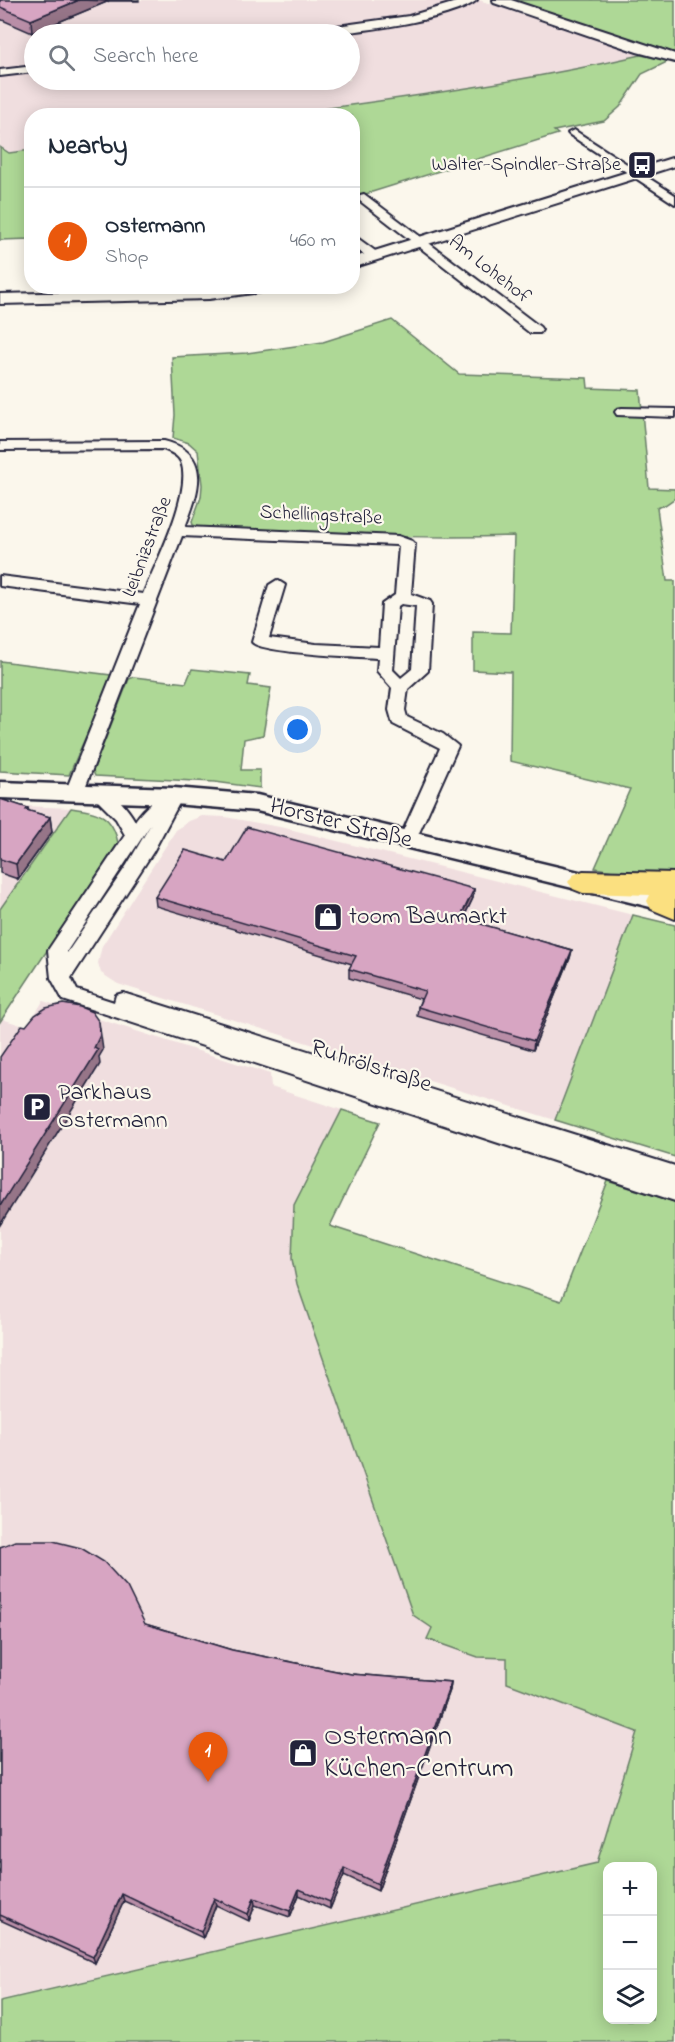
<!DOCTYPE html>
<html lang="en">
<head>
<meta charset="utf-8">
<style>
	body { margin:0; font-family:"Indie Flower",sans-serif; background:#f6f6f7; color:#1f2937 }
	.controls { position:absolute; right:18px; bottom:18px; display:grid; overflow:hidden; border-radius:12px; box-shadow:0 3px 15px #0003 }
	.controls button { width:54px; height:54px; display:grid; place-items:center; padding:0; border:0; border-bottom:2px solid #e0e1e3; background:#fff; color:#1f2937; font:30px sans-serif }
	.you { position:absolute; left:298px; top:730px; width:21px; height:21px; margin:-15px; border:4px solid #fff; border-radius:50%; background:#1a73e8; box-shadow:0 0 0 9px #1a73e833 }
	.badge { display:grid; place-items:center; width:39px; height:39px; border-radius:50%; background:#ea580c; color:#fff; font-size:20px; font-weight:700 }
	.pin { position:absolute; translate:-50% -50px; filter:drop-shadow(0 2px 3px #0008) }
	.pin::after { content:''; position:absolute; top:32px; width:21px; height:18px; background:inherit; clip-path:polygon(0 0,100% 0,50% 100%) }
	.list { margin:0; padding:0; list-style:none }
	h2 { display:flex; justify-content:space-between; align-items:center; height:78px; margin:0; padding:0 24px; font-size:26px }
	h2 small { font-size:20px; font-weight:400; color:#747a83 }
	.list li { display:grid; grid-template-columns:39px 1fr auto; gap:18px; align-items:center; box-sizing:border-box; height:108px; padding:0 24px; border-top:2px solid #e0e1e3 }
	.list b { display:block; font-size:22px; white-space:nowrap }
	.list p { margin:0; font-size:20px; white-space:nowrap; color:#747a83 }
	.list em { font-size:20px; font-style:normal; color:#747a83 }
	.icon { flex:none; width:33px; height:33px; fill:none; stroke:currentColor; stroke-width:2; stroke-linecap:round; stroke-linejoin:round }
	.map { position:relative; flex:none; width:675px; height:2042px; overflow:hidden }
	.search { position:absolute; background:#fff; box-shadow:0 3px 15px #0003; left:24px; top:24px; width:336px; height:66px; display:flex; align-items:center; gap:15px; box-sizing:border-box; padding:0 21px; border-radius:33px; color:#747a83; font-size:22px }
	.panel { position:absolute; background:#fff; box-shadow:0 3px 15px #0003; left:24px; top:108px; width:336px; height:186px; border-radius:24px }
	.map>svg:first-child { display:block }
	.built { fill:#f0dedf; fill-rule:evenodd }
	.green { fill:#aed896; stroke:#687d68; stroke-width:1.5; fill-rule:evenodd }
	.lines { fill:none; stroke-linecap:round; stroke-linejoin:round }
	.minor-casing { stroke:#22223b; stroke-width:4 }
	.tertiary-casing { stroke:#22223b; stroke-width:4 }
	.secondary-casing { stroke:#22223b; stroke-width:5 }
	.primary-casing { stroke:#22223b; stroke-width:4 }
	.minor { fill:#fbf7ec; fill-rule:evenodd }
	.tertiary { fill:#fbf7ec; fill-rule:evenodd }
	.secondary { fill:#fbf7ec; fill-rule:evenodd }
	.primary { fill:#fbe080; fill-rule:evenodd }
	.wall { fill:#b98ea7; stroke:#22223b; stroke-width:1.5 }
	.shaded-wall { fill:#967488; stroke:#22223b; stroke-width:1.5 }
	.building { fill:#d7a5c2; stroke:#22223b; stroke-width:1.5 }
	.labels { text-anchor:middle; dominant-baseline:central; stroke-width:4.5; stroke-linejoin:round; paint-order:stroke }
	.far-poi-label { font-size:20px; fill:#22223b; stroke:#fbf7ec; text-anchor:end }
	.far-street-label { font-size:20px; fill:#22223b; stroke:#fbf7ec }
	.street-label { font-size:24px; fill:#22223b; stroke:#fbf7ec }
	.poi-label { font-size:24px; fill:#22223b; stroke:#fbf7ec; text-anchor:start }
	.near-poi-label { font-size:28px; fill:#22223b; stroke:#fbf7ec; text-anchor:start }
</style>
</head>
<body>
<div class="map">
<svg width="675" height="2042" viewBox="0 0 675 2042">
	<rect width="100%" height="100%" fill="#fbf7ec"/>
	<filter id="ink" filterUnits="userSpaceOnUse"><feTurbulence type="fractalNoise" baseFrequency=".0167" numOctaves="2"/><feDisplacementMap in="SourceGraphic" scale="12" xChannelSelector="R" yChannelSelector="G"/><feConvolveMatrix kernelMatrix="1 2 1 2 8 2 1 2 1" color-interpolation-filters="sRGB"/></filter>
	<g filter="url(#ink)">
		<g class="built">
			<path d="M0,0H479L641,55L579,69L457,90L270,115L32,116L31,150L9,153L0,147ZM34,34H350V80H34Z"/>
			<polygon points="0,805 71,808 0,909"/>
			<polygon points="202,816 225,817 285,828 633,915 555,1120 118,984 101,973 98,963 102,946 176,830 189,821"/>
			<polygon points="43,1001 270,1074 271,1087 342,1110 299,1193 292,1260 297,1284 432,1628 427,1639 478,1657 508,1658 507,1683 637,1732 597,1864 0,2000 0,1022 2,1019 27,1027"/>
		</g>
		<g class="green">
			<polygon points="510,0 675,0 675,53 640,45"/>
			<path d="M641,55L669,61L642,74L620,107L604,121L554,131L558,134L353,198L352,116H270C394,99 519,83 641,55Z"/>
			<polygon points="0,147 9,153 31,150 31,239 0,240"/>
			<path d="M392,320L459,374L587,378L588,388L640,390L649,488L675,489V498L665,505L657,508L667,581H675V873L619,872L595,868L630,789L510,761L511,672L473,670V632L511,633L514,536C409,539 306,534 201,528L193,525L192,522L201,497L202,485L198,451L189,443L173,438L175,415L172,357L247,353L323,342Z"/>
			<polygon points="0,661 111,675 112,677 69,775 0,771"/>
			<polygon points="192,669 250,675 248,685 271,688 263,735 244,739 241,770 260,770 260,788 215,782 95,776 93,771 129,679 134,677 186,683"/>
			<path d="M71,808C98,812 112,814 118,843L0,1022V909Z"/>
			<polygon points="633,915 675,925 675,1157 555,1120"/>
			<path d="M342,1110L380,1122L330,1226L561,1301L608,1181L675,1202V2042H0V2001L597,1863L637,1732L507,1683V1658L478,1657L427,1639L432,1628L413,1615L297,1284L292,1259L294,1205ZM608,1866H652V2020H608Z"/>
		</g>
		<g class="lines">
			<g class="minor-casing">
				<g id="minor">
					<path d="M463,0H477C453,21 328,38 296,34L301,31L409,16Z"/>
					<polygon points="34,66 34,72 0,76 0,70"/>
					<polygon points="574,130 675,195 675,204 570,135 568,133"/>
					<polygon points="364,194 540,327 542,330 540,333 530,333 360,201 360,195"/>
					<polygon points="352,234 378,253 380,256 378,259 370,259 352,245"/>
					<polygon points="622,408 675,409 675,417 617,415 615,412 617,409"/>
					<path d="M164,441C213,453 199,492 185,527L398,536L412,541L415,544L411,594L430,601L432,604L428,671L408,689L405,710L407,717L443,734L458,746L414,844L408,846L402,844L399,840L440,748L393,724L389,710L392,688L377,671L378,658C359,657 260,653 252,642L269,585L277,580L285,585L269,638L316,644L379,647L382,604L395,595L399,546L396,545L182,536L83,793L80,797H68L65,793L140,604L0,586V576L143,594C155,565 193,491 181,462C178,455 170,452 163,449L0,450V442ZM401,604L416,606L412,669L401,678L393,670L398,606Z"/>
					<path d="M100,788C114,792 128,808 135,821C143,809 165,787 180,792L183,796L153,852L71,978L77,990L114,1002L116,995L123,993L675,1166V1201L63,1000L51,978L48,950L125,835L116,819L91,794L94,790ZM151,824L127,865L67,953V951Z"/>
				</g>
			</g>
			<g class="tertiary-casing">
				<g id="tertiary">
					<polygon points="493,0 511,0 675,54 675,62 637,52 494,3"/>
					<polygon points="675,157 675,166 352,268 352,258"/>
					<polygon points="229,286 277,286 269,291 209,299 0,304 0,294 209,289"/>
				</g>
			</g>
			<g class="secondary-casing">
				<polygon id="secondary" points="0,782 174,788 257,795 675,895 675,913 257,811 174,804 0,798"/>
			</g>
			<g class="primary-casing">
				<polygon id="primary" points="583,871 675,873 675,919 651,909 647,901 650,895 583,893 573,889 568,882 573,875"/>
			</g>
			<use href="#minor" class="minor"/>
			<use href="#tertiary" class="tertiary"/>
			<use href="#secondary" class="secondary"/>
			<use href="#primary" class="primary"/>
		</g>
		<g class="wall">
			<polygon points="0,0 139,0 139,1 109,1 32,33 0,19"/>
			<polygon points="0,799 28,808 29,811 50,817 52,832 18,879 0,873"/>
			<polygon points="226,862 474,889 473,898 463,919 572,950 570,958 533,1050 417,1016 418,1007 421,999 349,978 349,969 352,964 156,906 155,897"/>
			<polygon points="0,1547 145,1624 232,1650 351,1674 451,1682 450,1690 378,1891 344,1875 330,1909 299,1895 290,1917 255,1905 249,1921 216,1905 203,1938 124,1901 95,1963 0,1920"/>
		</g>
		<g class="shaded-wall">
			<polygon points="79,0 109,1 32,33 31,20"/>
			<polygon points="50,817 52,832 18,879 16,864"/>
			<polygon points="474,889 473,898 459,927 460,918"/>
			<polygon points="572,950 570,958 533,1050 534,1041"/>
			<polygon points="99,1022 103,1050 99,1057 100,1064 0,1225 0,1206 94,1048"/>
			<polygon points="451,1682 450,1690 378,1891 378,1884"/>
			<polygon points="344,1868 344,1875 330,1909 330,1902"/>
			<polygon points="299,1889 299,1895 290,1917 290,1911"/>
			<polygon points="122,1894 124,1901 95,1963 93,1957"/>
			<polygon points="214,1898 216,1905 203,1938 201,1932"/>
			<polygon points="254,1898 255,1905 249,1921 248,1914"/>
		</g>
		<g class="building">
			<polygon points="0,0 79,0 31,20 0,7"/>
			<polygon points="0,799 28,808 26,810 50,817 16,864 0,859"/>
			<polygon points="247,827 474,889 460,918 572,950 534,1041 418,1007 425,991 349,969 356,956 155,897 185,850 226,862"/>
			<polygon points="63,1004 80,1007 92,1012 99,1022 100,1035 94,1048 98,1050 0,1206 0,1057 22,1025 26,1026 35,1015 46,1008"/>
			<polygon points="15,1541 53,1541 81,1548 104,1562 127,1587 145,1624 232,1650 351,1674 451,1682 378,1884 344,1868 330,1902 299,1889 290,1911 254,1898 248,1914 214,1898 201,1932 122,1894 93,1957 0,1915 0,1547"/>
		</g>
	</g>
	<defs>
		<g id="bus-square" transform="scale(1.5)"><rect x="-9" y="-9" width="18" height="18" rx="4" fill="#22223b" stroke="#fbf7ec"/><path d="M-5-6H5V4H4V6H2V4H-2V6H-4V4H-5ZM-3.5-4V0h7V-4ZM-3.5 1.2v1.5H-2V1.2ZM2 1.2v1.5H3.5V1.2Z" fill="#fff"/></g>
		<g id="shop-square" transform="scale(1.5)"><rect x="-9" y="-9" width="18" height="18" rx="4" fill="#22223b" stroke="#fbf7ec"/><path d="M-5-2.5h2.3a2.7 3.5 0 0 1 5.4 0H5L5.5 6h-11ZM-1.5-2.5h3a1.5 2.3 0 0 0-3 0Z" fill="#fff"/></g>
		<g id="parking-square" transform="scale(1.5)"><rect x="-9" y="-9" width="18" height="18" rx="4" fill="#22223b" stroke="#fbf7ec"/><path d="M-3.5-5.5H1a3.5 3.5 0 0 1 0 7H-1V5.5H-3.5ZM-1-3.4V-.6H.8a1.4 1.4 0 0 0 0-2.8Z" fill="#fff"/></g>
	</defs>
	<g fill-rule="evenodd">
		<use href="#bus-square" x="642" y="165"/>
		<use href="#shop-square" x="328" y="917"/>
		<use href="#parking-square" x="37" y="1107"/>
		<use href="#shop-square" x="303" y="1753"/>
	</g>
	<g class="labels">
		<g class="far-poi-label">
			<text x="621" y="165">Walter-Spindler-Straße</text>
		</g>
		<g class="far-street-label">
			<text transform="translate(489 270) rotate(38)">Am Lohehof</text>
			<text transform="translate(321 516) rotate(3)">Schellingstraße</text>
			<text transform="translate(148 547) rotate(-69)">Leibnizstraße</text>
		</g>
		<g class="street-label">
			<text transform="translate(341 824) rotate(14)">Horster Straße</text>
			<text transform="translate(371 1067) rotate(18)">Ruhrölstraße</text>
		</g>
		<g class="poi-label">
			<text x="349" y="917">toom Baumarkt</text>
			<text x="58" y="1093">Parkhaus<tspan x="58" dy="28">Ostermann</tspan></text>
		</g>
		<g class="near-poi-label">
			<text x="324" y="1737">Ostermann<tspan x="324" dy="32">Küchen-Centrum</tspan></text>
		</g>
	</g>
</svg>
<div class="controls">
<button>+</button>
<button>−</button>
<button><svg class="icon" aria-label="layers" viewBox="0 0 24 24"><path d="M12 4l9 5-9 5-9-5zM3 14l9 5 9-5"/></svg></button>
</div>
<div class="you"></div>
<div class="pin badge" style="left:208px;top:1782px">1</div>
<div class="search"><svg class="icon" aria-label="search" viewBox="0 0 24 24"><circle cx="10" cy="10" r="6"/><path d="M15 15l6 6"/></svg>Search here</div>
<section class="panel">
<h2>Nearby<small></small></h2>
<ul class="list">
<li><span class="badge">1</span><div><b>Ostermann</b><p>Shop</p></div><em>460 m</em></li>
</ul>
</section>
</div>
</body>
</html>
